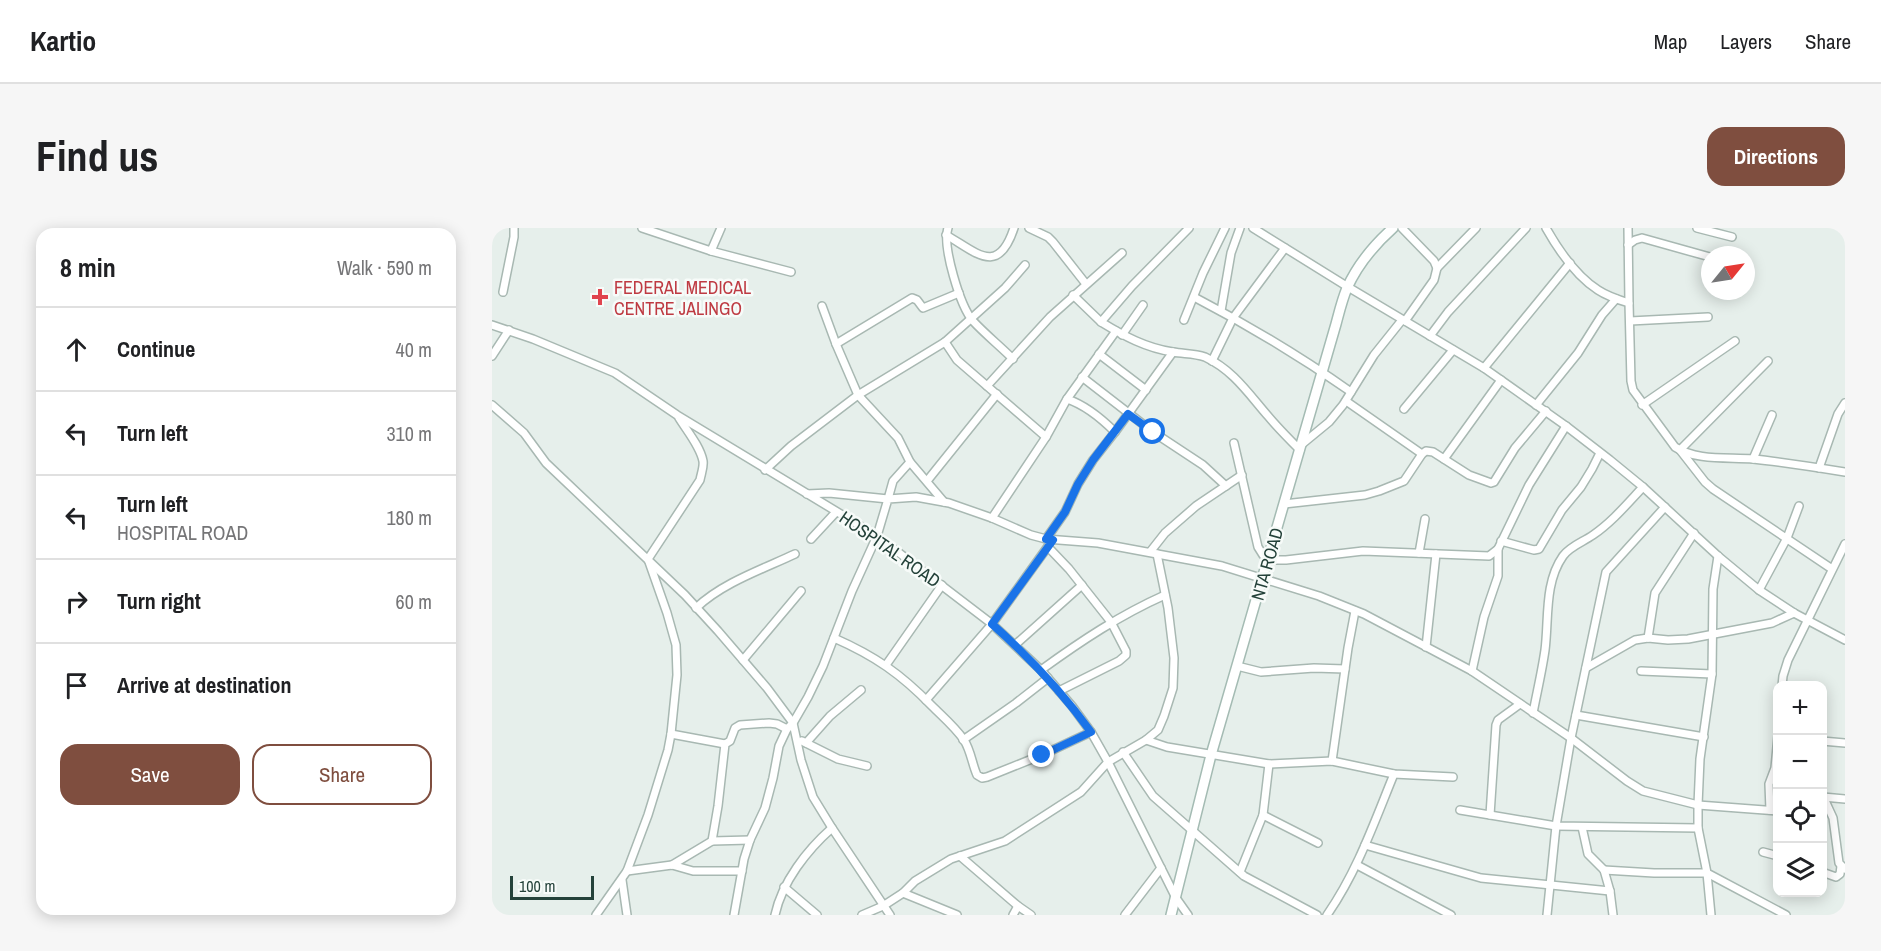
<!DOCTYPE html>
<html lang="en">
<head>
<meta charset="utf-8">
<style>
	body { margin:0; font-family:"Archivo Narrow",sans-serif; background:#f6f6f6; color:#202124 }
	.controls { position:absolute; right:18px; bottom:18px; display:grid; overflow:hidden; border-radius:12px; box-shadow:0 3px 15px #0003 }
	.controls button { width:54px; height:54px; display:grid; place-items:center; padding:0; border:0; border-bottom:2px solid #e0e0e0; background:#fff; color:#202124; font:30px sans-serif }
	.compass { position:absolute; left:1209px; top:18px; width:54px; height:54px; border-radius:50%; background:#fff; box-shadow:0 3px 15px #0003; rotate:60deg }
	.scale { position:absolute; left:18px; bottom:15px; width:84px; box-sizing:border-box; padding-left:6px; border:3px solid #24423a; border-top:0; font-size:16px; line-height:21px; white-space:nowrap; color:#24423a; -webkit-text-stroke:4px #f7fbf9; paint-order:stroke }
	.stop { position:absolute; width:18px; height:18px; margin:-14px; border:4px solid #1a73e8; border-radius:50%; background:#fff }
	.stop.end { background:#1a73e8; border-color:#fff; box-shadow:0 2px 6px #0008 }
	.list { margin:0; padding:0; list-style:none }
	h2 { display:flex; justify-content:space-between; align-items:center; height:78px; margin:0; padding:0 24px; font-size:26px }
	h2 small { font-size:20px; font-weight:400; color:#757577 }
	.list li { display:grid; grid-template-columns:39px 1fr auto; gap:18px; align-items:center; box-sizing:border-box; height:84px; padding:0 24px; border-top:2px solid #e0e0e0 }
	.list b { display:block; font-size:22px; white-space:nowrap }
	.list p { margin:0; font-size:20px; white-space:nowrap; color:#757577 }
	.list em { font-size:20px; font-style:normal; color:#757577 }
	.actions { display:flex; gap:12px; padding:18px 24px }
	.actions a { flex:1; padding:14px 0; border:2px solid #7f4e3f; border-radius:18px; text-align:center; font-size:21px; color:#7f4e3f }
	.actions .main { background:#7f4e3f; color:#fff }
	.icon { flex:none; width:33px; height:33px; fill:none; stroke:currentColor; stroke-width:2; stroke-linecap:round; stroke-linejoin:round }
	.map { position:relative; flex:none; width:1353px; height:687px; overflow:hidden; border-radius:18px }
	header { display:flex; align-items:center; gap:36px; box-sizing:border-box; height:84px; padding:0 30px; background:#fff; border-bottom:2px solid #e0e0e0 }
	header strong { font-size:28px }
	nav { display:flex; gap:33px; margin-inline-start:auto; font-size:21px }
	.intro { display:flex; align-items:center; justify-content:space-between; box-sizing:border-box; height:144px; padding:0 36px }
	h1 { margin:0; font-size:42px }
	.button { padding:15px 27px; border-radius:18px; background:#7f4e3f; color:#fff; font-size:21px; font-weight:700 }
	main { display:flex; gap:36px; padding:0 36px }
	aside { flex:1; background:#fff; border-radius:18px; box-shadow:0 3px 15px #0003 }
	.map>svg:first-child { display:block }
	.lines { fill:none; stroke-linecap:round; stroke-linejoin:round }
	.street-casing { stroke:#a8b8b2; stroke-width:10 }
	.secondary-casing { stroke:#a4bbb3; stroke-width:12 }
	.street { stroke:#fff; stroke-width:7 }
	.secondary { stroke:#fff; stroke-width:9 }
	.route { stroke:#1a73e8; stroke-width:8 }
	.health-dot { fill:#e0444e; stroke:#f7fbf9; stroke-width:2 }
	.labels { text-anchor:middle; dominant-baseline:central; stroke-width:5; stroke-linejoin:round; paint-order:stroke }
	.health-label { font-size:18px; fill:#be3a42; stroke:#f7fbf9; text-anchor:start }
	.street-label { font-size:18px; fill:#24423a; stroke:#f7fbf9 }
</style>
</head>
<body>
<header>
<strong>Kartio</strong>
<nav><a>Map</a><a>Layers</a><a>Share</a></nav>
</header>
<div class="intro"><h1>Find us</h1><a class="button">Directions</a></div>
<main>
<aside>
<h2>8 min<small>Walk · 590 m</small></h2>
<ul class="list">
<li><svg class="icon" aria-label="ahead" viewBox="0 0 24 24"><path d="M12 20V5M6 11l6-6 6 6"/></svg><div><b>Continue</b></div><em>40 m</em></li>
<li><svg class="icon" aria-label="left" viewBox="0 0 24 24"><path d="M17 20v-9H6M10 6l-5 5 5 5"/></svg><div><b>Turn left</b></div><em>310 m</em></li>
<li><svg class="icon" aria-label="left" viewBox="0 0 24 24"><path d="M17 20v-9H6M10 6l-5 5 5 5"/></svg><div><b>Turn left</b><p>HOSPITAL ROAD</p></div><em>180 m</em></li>
<li><svg class="icon" aria-label="right" viewBox="0 0 24 24"><path d="M7 20v-9h11M14 6l5 5-5 5"/></svg><div><b>Turn right</b></div><em>60 m</em></li>
<li><svg class="icon" aria-label="arrive" viewBox="0 0 24 24"><path d="M6 21V4h12l-3 4 3 4H6"/></svg><div><b>Arrive at destination</b></div></li>
</ul>
<div class="actions"><a class="main">Save</a><a>Share</a></div>
</aside>
<div class="map">
<svg width="1353" height="687" viewBox="0 0 1353 687">
	<rect width="100%" height="100%" fill="#e6efeb"/>
	<g class="lines">
		<g class="street-casing">
			<g id="street">
				<polyline points="150,0 219,23 299,44"/>
				<path d="M456,0C450,18 468,78 481,93C493,106 508,118 521,131"/>
				<polyline points="537,0 556,9 561,14 594,56"/>
				<path d="M697,0L640,58L609,94C632,108 654,120 681,124C692,126 702,125 713,129C741,142 756,165 776,188C786,200 797,211 808,222"/>
				<polyline points="761,0 856,59 992,140 1074,198 1118,232 1151,259 1226,328 1267,362 1302,385 1353,412"/>
				<polyline points="910,0 942,33 945,40"/>
				<path d="M1054,0C1067,23 1084,48 1106,62C1115,68 1127,72 1137,75L1139,153L1141,162L1183,219C1204,233 1236,229 1261,231C1291,234 1322,239 1353,244"/>
				<polyline points="1136,0 1137,75"/>
				<polyline points="1205,0 1240,9"/>
				<path d="M454,7C484,24 506,49 522,0"/>
				<polyline points="1136,17 1143,12 1150,10 1218,29"/>
				<polyline points="219,23 229,0"/>
				<polyline points="11,64 22,9 22,0"/>
				<polyline points="581,67 609,94"/>
				<path d="M702,69C756,97 809,129 859,164"/>
				<polyline points="330,78 344,116 366,167 406,210 418,234 452,274"/>
				<polyline points="729,83 739,25 748,0"/>
				<polyline points="692,92 711,45 733,0"/>
				<polyline points="913,93 942,52 945,40 984,0"/>
				<polyline points="1138,93 1216,89"/>
				<polyline points="0,97 41,111 123,145 185,187 385,308 500,396 549,442 580,478 599,504 616,534 684,670 696,687"/>
				<polyline points="630,107 651,77"/>
				<polyline points="938,108 956,84 1034,0"/>
				<polyline points="453,114 465,132 554,209"/>
				<polyline points="344,116 420,70 425,72 431,80 467,65"/>
				<polyline points="607,126 654,162"/>
				<polyline points="0,128 17,102"/>
				<polyline points="720,133 741,90 793,20"/>
				<polyline points="1276,133 1188,222 1213,254 1221,261 1340,341"/>
				<polyline points="992,140 1078,35"/>
				<polyline points="590,149 661,204 711,237 734,258"/>
				<polyline points="495,158 558,89 630,25"/>
				<path d="M575,171C593,177 610,191 623,204"/>
				<polyline points="854,173 930,226"/>
				<polyline points="0,177 32,205 54,235 193,367 226,403 275,460 301,495 309,532 321,569 340,600 398,687"/>
				<polyline points="1044,177 1086,125 1110,87 1124,71"/>
				<polyline points="1150,177 1243,113"/>
				<polyline points="912,181 961,122"/>
				<polyline points="742,215 766,319 771,327 776,332 794,332 871,323 997,328 1006,321 1037,257 1074,198"/>
				<polyline points="809,217 837,194 851,177 882,127 910,92"/>
				<polyline points="952,231 1009,152"/>
				<polyline points="1261,231 1280,187"/>
				<polyline points="1327,240 1346,186 1353,175"/>
				<polyline points="273,242 299,218 366,167 453,114 513,60 533,37"/>
				<polyline points="435,253 505,166"/>
				<polyline points="315,266 337,265 396,271 401,253 418,234"/>
				<polyline points="792,276 873,267 887,263 912,253 930,226 934,223 941,224 977,247 999,255 1002,254 1023,220 1054,183"/>
				<polyline points="500,290 554,209 575,171 624,103"/>
				<polyline points="319,311 344,284"/>
				<polyline points="554,311 573,284 586,256 601,232 623,204 681,124"/>
				<polyline points="1009,313 1042,322 1047,321 1070,282 1089,259 1100,241 1108,225"/>
				<polyline points="556,319 577,341 619,394 634,423 634,427 627,433 567,463"/>
				<polyline points="658,324 673,305 704,278 750,247"/>
				<polyline points="927,325 933,291"/>
				<polyline points="1226,328 1221,361 1220,446 1208,531 1206,577 1206,600 1215,645 1294,687"/>
				<polyline points="1267,362 1295,310 1307,278"/>
				<path d="M204,380C230,355 271,341 303,326"/>
				<path d="M342,410C383,428 409,446 440,478C451,489 463,499 472,512C479,523 480,536 485,547L490,550L495,549L550,527L599,504"/>
				<polyline points="1156,410 1163,365 1202,305"/>
				<polyline points="523,417 590,357"/>
				<polyline points="934,419 944,326"/>
				<polyline points="251,432 309,363"/>
				<polyline points="394,437 450,357"/>
				<polyline points="745,438 769,444 822,440 853,441"/>
				<polyline points="1094,440 1143,412 1156,410 1176,412 1196,411 1280,395 1302,385"/>
				<path d="M549,442C589,413 628,387 673,367"/>
				<polyline points="980,443 992,389 1006,348 1006,321"/>
				<polyline points="1149,443 1220,446"/>
				<polyline points="1290,458 1291,448 1296,432 1353,316"/>
				<polyline points="434,472 500,396 557,317"/>
				<path d="M1041,485C1045,464 1050,443 1053,422C1057,391 1052,355 1071,328C1078,318 1091,314 1101,307C1120,294 1135,276 1151,259"/>
				<polyline points="1084,487 1212,509"/>
				<polyline points="179,506 233,516"/>
				<polyline points="471,512 524,475 556,450"/>
				<polyline points="654,512 675,519 777,536 840,533 902,546 961,549"/>
				<polyline points="310,513 346,531 375,538"/>
				<polyline points="1330,513 1353,515"/>
				<polyline points="314,515 338,488 369,462"/>
				<polyline points="631,524 661,568 752,648 825,687"/>
				<polyline points="840,533 856,420 863,383"/>
				<polyline points="1330,566 1341,590 1347,635 1353,641"/>
				<polyline points="1331,569 1353,571"/>
				<polyline points="968,582 1064,598 1206,600"/>
				<polyline points="1278,582 1277,556 1283,540 1286,508"/>
				<polyline points="771,587 826,615"/>
				<polyline points="998,587 1004,497 1006,492 1028,476"/>
				<polyline points="1090,599 1096,626 1112,642 1118,663 1121,687"/>
				<polyline points="220,613 226,578 233,516 238,513 243,500 248,497 277,495 285,496 295,501"/>
				<polyline points="873,617 989,650 1118,663"/>
				<polyline points="1271,624 1286,628"/>
				<polyline points="468,628 526,678 539,687"/>
				<polyline points="180,637 220,613 258,612"/>
				<polyline points="865,637 959,687"/>
				<polyline points="1112,642 1162,645 1215,645 1219,687"/>
				<polyline points="135,643 180,637 201,643 250,643"/>
				<polyline points="748,644 771,587 777,536"/>
				<polyline points="1330,644 1344,649 1348,646 1349,638"/>
				<polyline points="130,652 135,687"/>
				<polyline points="292,659 325,687"/>
				<polyline points="411,665 465,687"/>
				<path d="M104,687L135,643L156,587L176,522L179,506L185,447L184,417L175,385L156,331L208,252C209,246 212,239 211,233C208,218 195,203 187,190"/>
				<polyline points="242,687 252,631 258,612 273,580 281,550 287,518 295,501 301,495 316,469 331,438 360,363 385,308 396,271 424,269 457,275 500,290 539,307 554,311 606,315 730,338 827,368 872,386 980,443 1079,510 1135,553 1151,563 1206,577 1286,583"/>
				<path d="M283,687C290,654 315,622 340,600"/>
				<polyline points="370,687 391,678 411,665 423,653 459,631 513,613 589,564 616,534 654,512 666,502 672,488 681,460 682,430 676,380 665,326"/>
				<polyline points="521,687 526,678"/>
				<polyline points="633,687 669,640"/>
				<path d="M835,687C865,644 882,595 902,546"/>
				<polyline points="1055,687 1064,598 1079,510 1114,344 1173,279"/>
			</g>
		</g>
		<g class="secondary-casing">
			<path id="secondary" d="M679,687L719,527L844,96C847,85 850,72 855,60C865,38 883,16 901,0"/>
		</g>
		<use href="#street" class="street"/>
		<use href="#secondary" class="secondary"/>
	</g>
	<g class="lines">
		<path class="route" d="M550,527L599,504C570,464 537,429 500,396L561,312L554,311L573,284L586,256L601,232L636,186L661,204"/>
	</g>
	<path class="health-dot" d="M105 60h6v6h6v6h-6v6h-6v-6h-6v-6h6z"/>
	<g class="labels">
		<g class="health-label">
			<text x="122" y="59">FEDERAL MEDICAL<tspan x="122" dy="21">CENTRE JALINGO</tspan></text>
		</g>
		<g class="street-label">
			<text transform="translate(398 321) rotate(35)">HOSPITAL ROAD</text>
			<text transform="translate(775 336) rotate(-74)">NTA ROAD</text>
		</g>
	</g>
</svg>
<div class="controls">
<button>+</button>
<button>−</button>
<button><svg class="icon" aria-label="locate" viewBox="0 0 24 24"><circle cx="12" cy="12" r="6"/><path d="M12 2v4M12 18v4M2 12h4M18 12h4"/></svg></button>
<button><svg class="icon" aria-label="layers" viewBox="0 0 24 24"><path d="M12 4l9 5-9 5-9-5zM3 14l9 5 9-5"/></svg></button>
</div>
<svg class="compass" viewBox="-18 -18 36 36"><path d="M0-13l5 13h-10z" fill="#e53935"/><path d="M0 13l5-13h-10z" fill="#757577"/></svg>
<div class="scale">100 m</div>
<div class="stop" style="left:661px;top:204px"></div>
<div class="stop end" style="left:550px;top:527px"></div>
</div>
</main>
</body>
</html>
